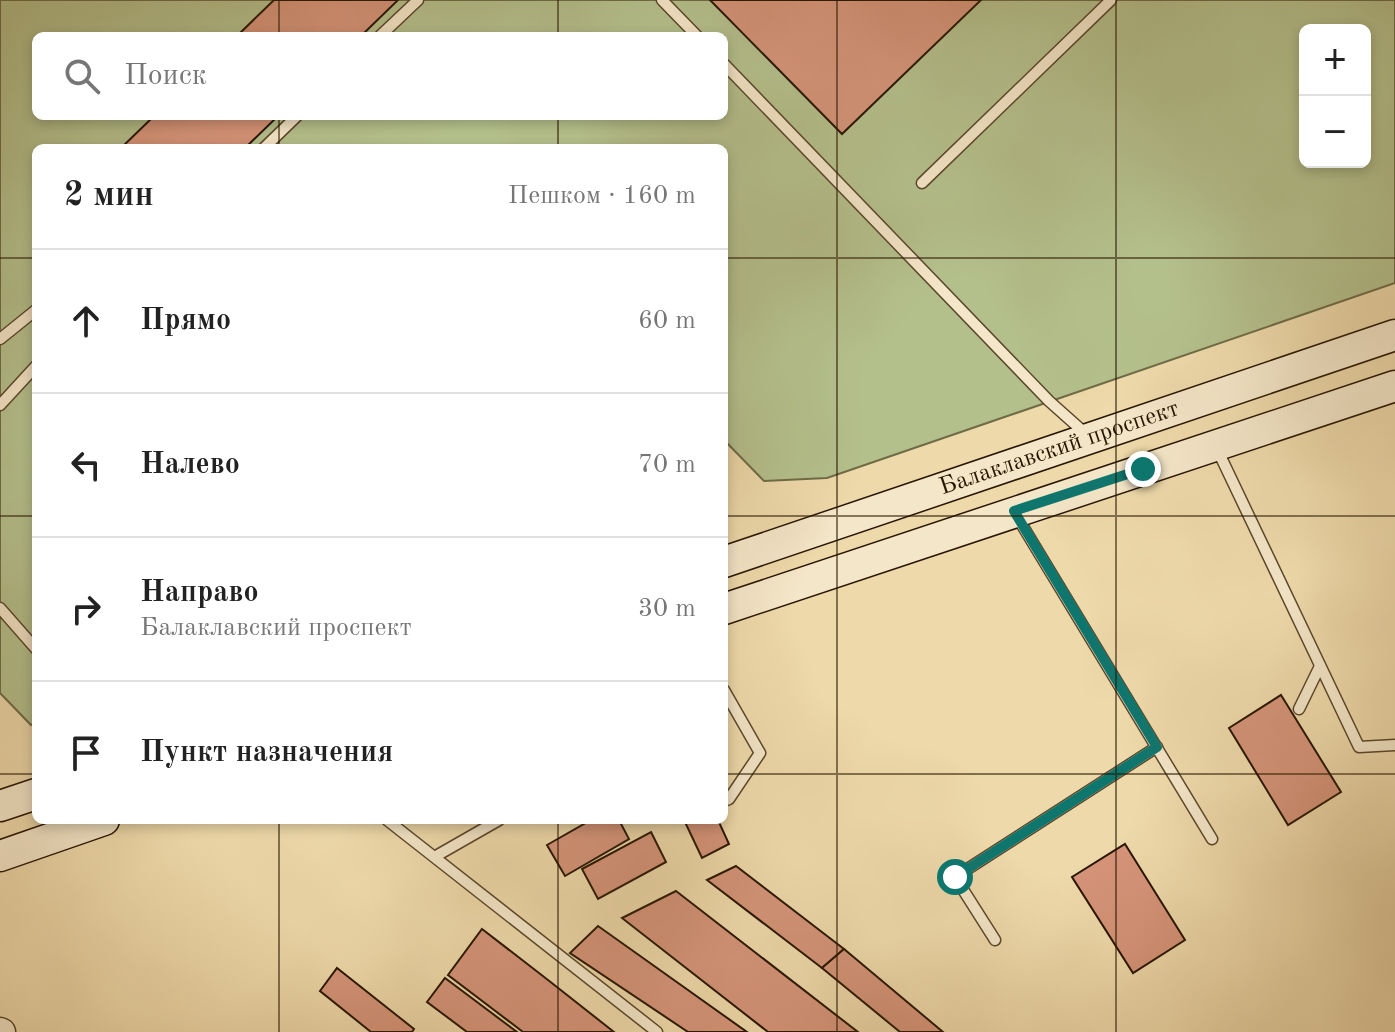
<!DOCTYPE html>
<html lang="ru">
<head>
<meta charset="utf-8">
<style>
	body { margin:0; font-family:"Old Standard TT",serif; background:#f6f6f6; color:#222 }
	.controls { position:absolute; right:24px; top:24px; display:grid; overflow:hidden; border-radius:12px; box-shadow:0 4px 12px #0003 }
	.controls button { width:72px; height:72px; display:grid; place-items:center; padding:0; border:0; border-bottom:2px solid #e0e0e0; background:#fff; color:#222; font:40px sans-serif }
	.stop { position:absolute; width:24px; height:24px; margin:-18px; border:6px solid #0f766e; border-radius:50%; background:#fff }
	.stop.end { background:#0f766e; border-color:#fff; box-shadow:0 2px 8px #0008 }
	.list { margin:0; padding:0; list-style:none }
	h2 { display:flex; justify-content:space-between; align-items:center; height:104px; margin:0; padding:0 32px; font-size:34px }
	h2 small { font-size:26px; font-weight:400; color:#767676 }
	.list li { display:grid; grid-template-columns:52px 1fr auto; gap:24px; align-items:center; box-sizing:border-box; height:144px; padding:0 32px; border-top:2px solid #e0e0e0 }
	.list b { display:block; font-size:30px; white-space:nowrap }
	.list p { margin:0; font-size:26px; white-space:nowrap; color:#767676 }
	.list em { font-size:26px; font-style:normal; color:#767676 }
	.icon { flex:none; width:44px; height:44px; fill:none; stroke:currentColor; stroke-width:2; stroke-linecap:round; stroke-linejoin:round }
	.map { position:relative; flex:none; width:1395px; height:1032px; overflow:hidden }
	.search { position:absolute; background:#fff; box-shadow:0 4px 12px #0003; left:32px; top:32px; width:696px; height:88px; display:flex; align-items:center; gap:20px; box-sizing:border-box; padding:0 28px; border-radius:12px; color:#767676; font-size:30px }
	.panel { position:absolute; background:#fff; box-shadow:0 4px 12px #0003; left:32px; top:144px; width:696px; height:680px; border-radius:12px }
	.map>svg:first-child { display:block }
	.green { fill:#b4c08c; stroke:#6e6b46; stroke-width:2; fill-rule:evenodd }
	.building { fill:#d59479; stroke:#281600; stroke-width:2 }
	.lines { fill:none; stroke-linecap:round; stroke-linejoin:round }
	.service-casing { stroke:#5a472a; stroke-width:13 }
	.tertiary-casing { stroke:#5a472a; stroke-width:29 }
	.secondary-casing { stroke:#281600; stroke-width:33 }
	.service { stroke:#f4e6c8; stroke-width:10 }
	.tertiary { stroke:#f4e6c8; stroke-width:26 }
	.secondary { stroke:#f4e6c8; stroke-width:30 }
	.route { stroke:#0f766e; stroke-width:10 }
	.grid { fill:none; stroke:#281600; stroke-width:2; stroke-opacity:0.55 }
	.labels { text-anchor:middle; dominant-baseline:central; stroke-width:7; stroke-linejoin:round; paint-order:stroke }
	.street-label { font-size:24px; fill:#281600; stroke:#f4e6c8 }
</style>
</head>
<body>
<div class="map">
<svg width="1395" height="1032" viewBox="0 0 1395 1032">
	<rect width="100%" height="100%" fill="#eed9aa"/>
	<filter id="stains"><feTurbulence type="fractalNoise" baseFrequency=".0025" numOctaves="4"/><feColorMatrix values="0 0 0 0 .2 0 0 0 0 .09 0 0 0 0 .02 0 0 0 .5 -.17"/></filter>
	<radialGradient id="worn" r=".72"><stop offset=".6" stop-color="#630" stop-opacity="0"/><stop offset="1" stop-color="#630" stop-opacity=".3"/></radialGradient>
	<path class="green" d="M0,0H1395V283L827,478L764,481L724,440V148H36V723L31,725L0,693ZM1305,30H1365V162H1305ZM36,36H724V116H36Z"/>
	<g class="building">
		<polygon points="274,0 398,0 361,36 237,36"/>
		<polygon points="710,0 981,0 842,134"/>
		<polygon points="154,116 278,116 245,148 121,148"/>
		<polygon points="1281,695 1341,792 1288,825 1229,728"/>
		<polygon points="591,820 619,820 629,839 565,876 547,845"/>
		<polygon points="684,820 718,820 729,844 702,858"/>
		<polygon points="651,832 666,862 598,899 582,869"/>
		<polygon points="1125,844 1185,940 1133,973 1072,877"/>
		<polygon points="736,866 844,949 822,968 707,880"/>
		<polygon points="676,891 858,1032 768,1032 622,918"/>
		<polygon points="598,926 747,1032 688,1032 570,953"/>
		<polygon points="482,929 548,980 614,1032 523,1032 448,975"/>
		<polygon points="844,949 943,1032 900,1032 822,968"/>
		<polygon points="337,968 414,1029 412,1032 371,1032 320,991"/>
		<polygon points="445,978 517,1032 467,1032 427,1002"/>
	</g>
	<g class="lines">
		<g class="service-casing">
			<g id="service">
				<polyline points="662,0 697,36"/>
				<polyline points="380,36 418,0"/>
				<polyline points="724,64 1049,401 1086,434"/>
				<polyline points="264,148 297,116"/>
				<polyline points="922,183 1111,0"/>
				<polyline points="0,339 36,310"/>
				<polyline points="0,405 36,366"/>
				<polyline points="1217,449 1359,747 1395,745"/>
				<polyline points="1016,515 1212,839"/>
				<polyline points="0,608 36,649"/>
				<polyline points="724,690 760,753 729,799 724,801"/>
				<polyline points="1299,709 1320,666"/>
				<polyline points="387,820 657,1032"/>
				<polyline points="436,856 499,820"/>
				<polyline points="995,940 955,877 1157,747"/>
			</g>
		</g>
		<g class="tertiary-casing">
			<polyline id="tertiary" points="0,1031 2,1032"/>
		</g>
		<g class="secondary-casing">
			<g id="secondary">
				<path id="s1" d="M724,562L1395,335"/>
				<polyline points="724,609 1395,386"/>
				<polyline points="0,806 36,794"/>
				<polyline points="0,856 104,820"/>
			</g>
		</g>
		<use href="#service" class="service"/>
		<use href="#tertiary" class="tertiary"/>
		<use href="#secondary" class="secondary"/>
	</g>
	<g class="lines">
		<polyline class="route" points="955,877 1157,747 1014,511 1143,469"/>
	</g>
	<path class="grid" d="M279,0V36M558,0V36M837,0V1032M1116,0V1032M279,116V148M558,116V148M0,258H36M724,258H1395M0,516H36M724,516H1395M0,774H36M724,774H1395M279,820V1032M558,820V1032"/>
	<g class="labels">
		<g class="street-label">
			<text stroke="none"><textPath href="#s1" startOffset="354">Балаклавский проспект</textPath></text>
		</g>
	</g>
	<rect width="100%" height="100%" filter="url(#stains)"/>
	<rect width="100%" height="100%" fill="url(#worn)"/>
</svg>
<div class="controls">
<button>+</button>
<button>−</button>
</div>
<div class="stop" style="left:955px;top:877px"></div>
<div class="stop end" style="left:1143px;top:469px"></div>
<div class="search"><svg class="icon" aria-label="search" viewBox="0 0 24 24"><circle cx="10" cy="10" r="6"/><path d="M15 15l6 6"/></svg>Поиск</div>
<section class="panel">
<h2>2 мин<small>Пешком · 160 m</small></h2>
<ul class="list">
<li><svg class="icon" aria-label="ahead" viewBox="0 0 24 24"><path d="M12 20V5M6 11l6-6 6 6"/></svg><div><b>Прямо</b></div><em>60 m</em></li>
<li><svg class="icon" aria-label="left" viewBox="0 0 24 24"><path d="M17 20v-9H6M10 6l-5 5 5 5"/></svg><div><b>Налево</b></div><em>70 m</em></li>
<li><svg class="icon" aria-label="right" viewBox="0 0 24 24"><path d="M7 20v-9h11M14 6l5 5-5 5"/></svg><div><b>Направо</b><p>Балаклавский проспект</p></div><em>30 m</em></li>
<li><svg class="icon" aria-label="arrive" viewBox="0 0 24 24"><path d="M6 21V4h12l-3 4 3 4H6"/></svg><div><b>Пункт назначения</b></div></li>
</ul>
</section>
</div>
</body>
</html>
